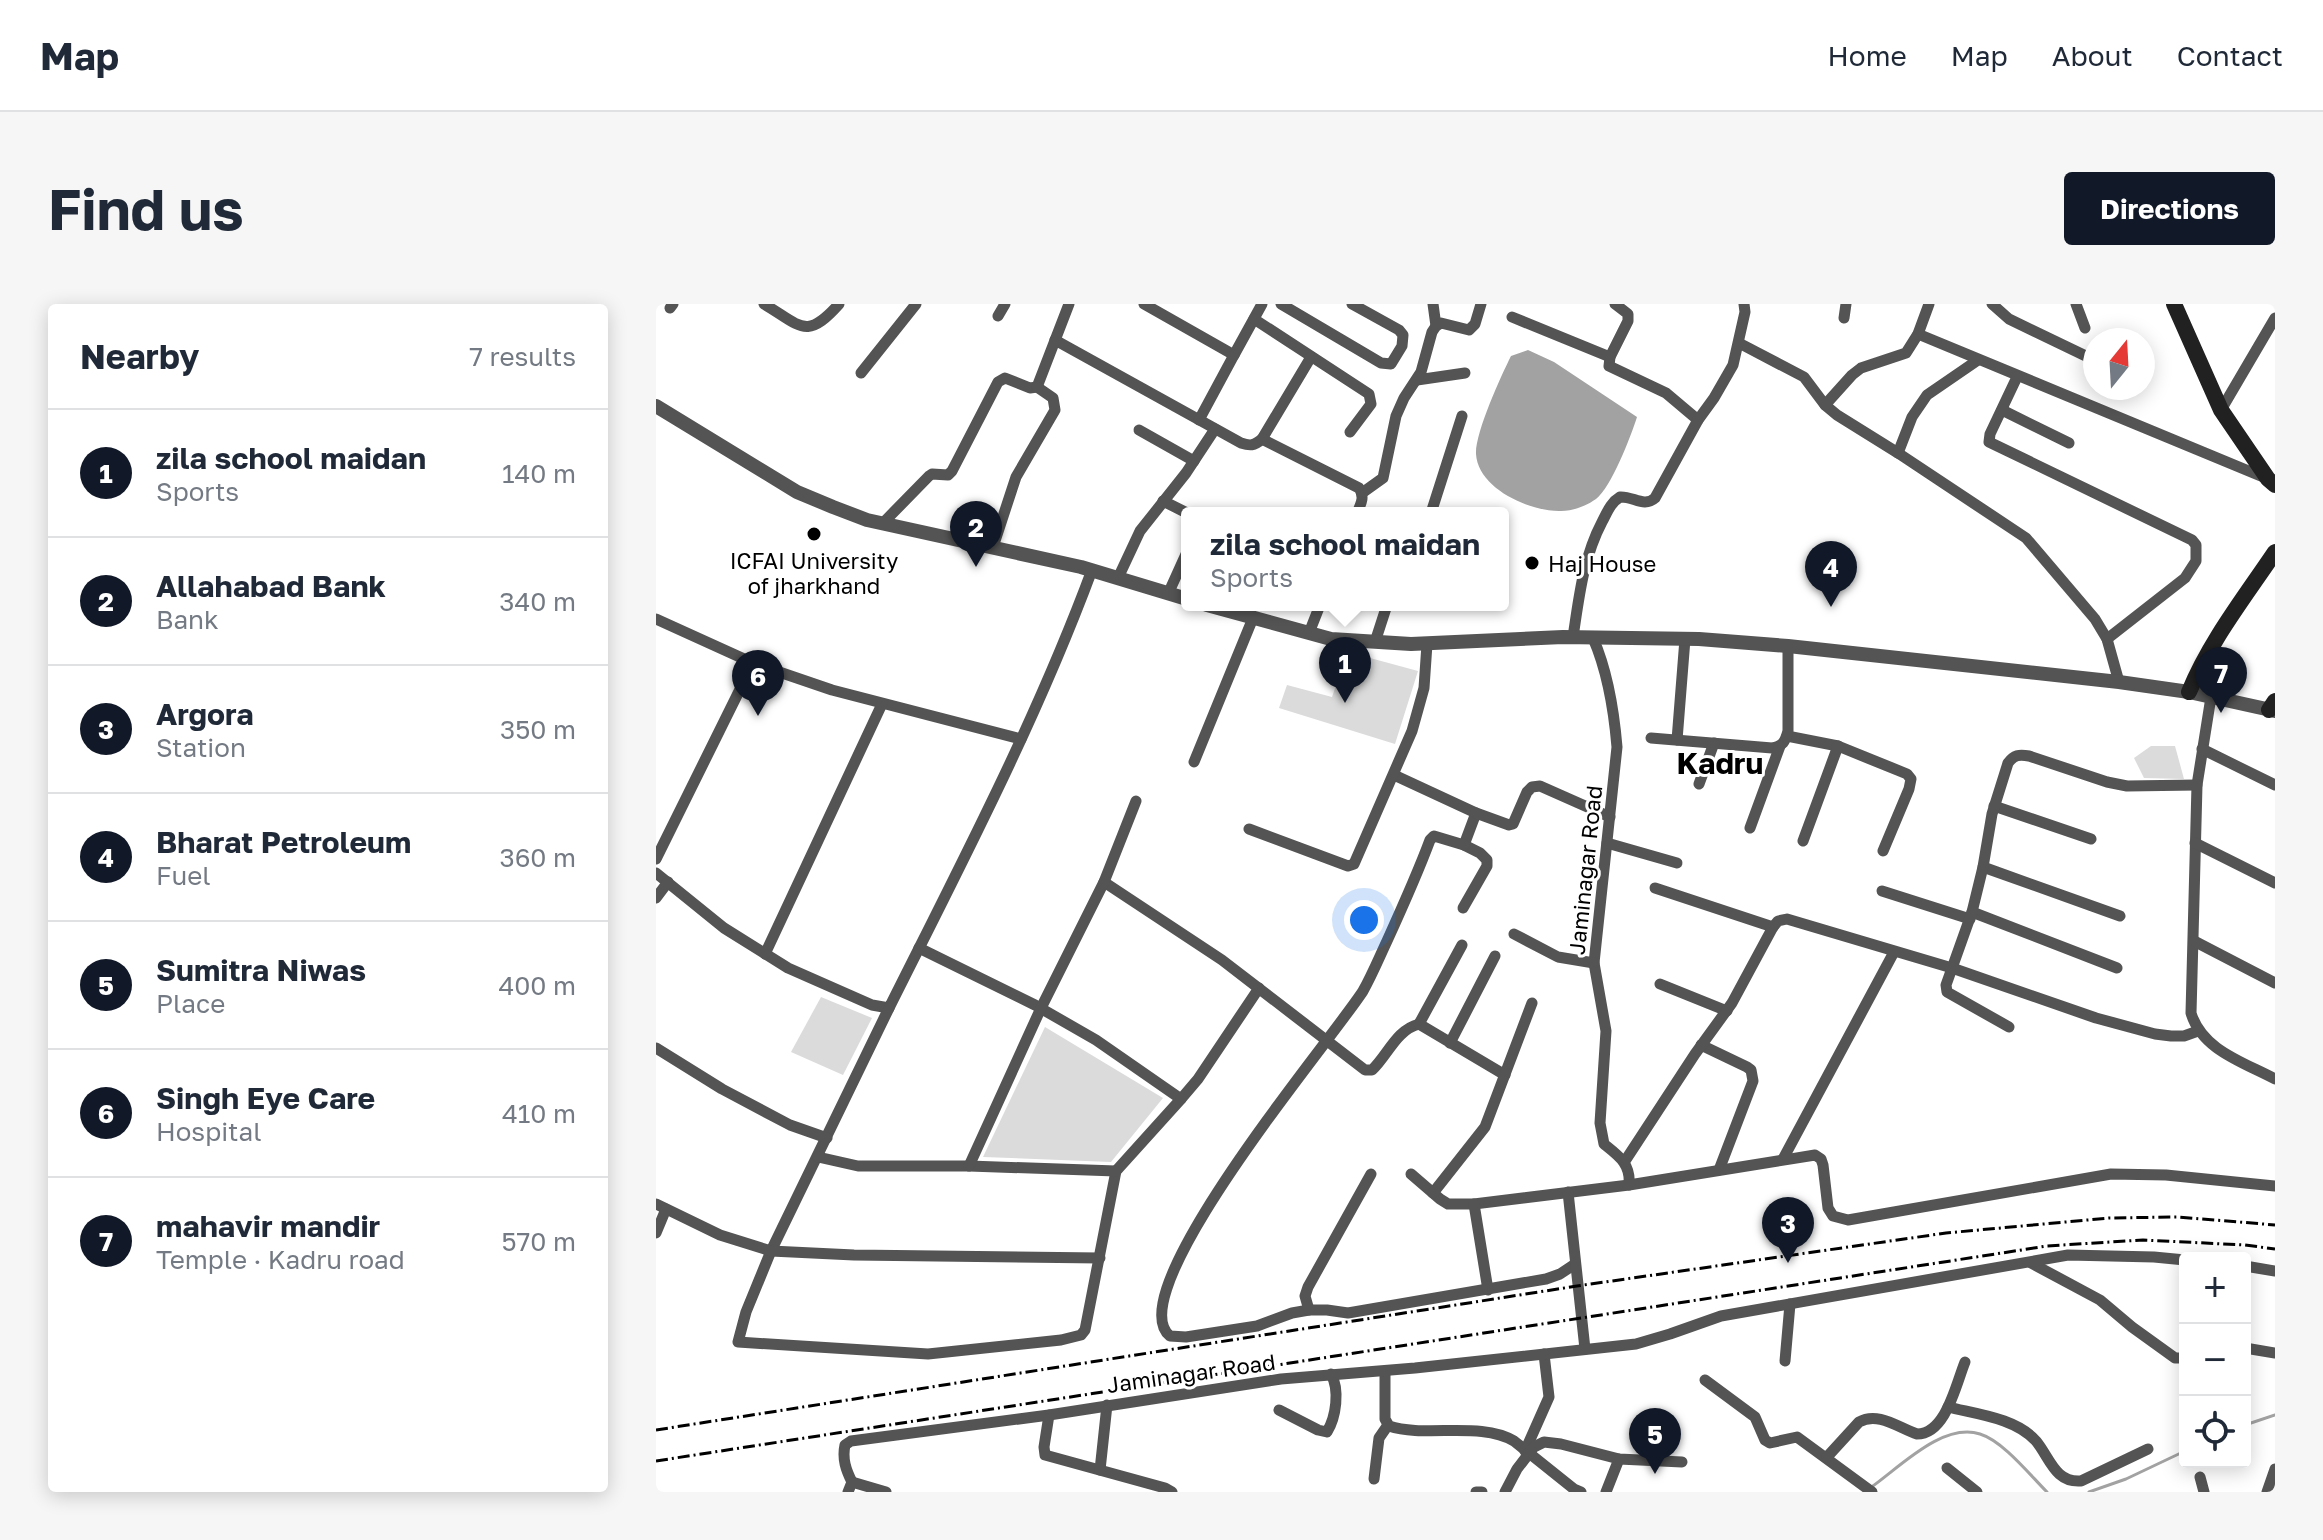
<!DOCTYPE html>
<html lang="en">
<head>
<meta charset="utf-8">
<style>
	body { margin:0; font-family:"Golos Text",sans-serif; background:#f6f6f7; color:#1f2937 }
	.controls { position:absolute; right:24px; bottom:24px; display:grid; overflow:hidden; border-radius:8px; box-shadow:0 4px 20px #0003 }
	.controls button { width:72px; height:72px; display:grid; place-items:center; padding:0; border:0; border-bottom:2px solid #e0e1e3; background:#fff; color:#1f2937; font:40px sans-serif }
	.compass { position:absolute; left:1427px; top:24px; width:72px; height:72px; border-radius:50%; background:#fff; box-shadow:0 4px 20px #0003; rotate:18deg }
	.you { position:absolute; left:708px; top:616px; width:28px; height:28px; margin:-20px; border:6px solid #fff; border-radius:50%; background:#1a73e8; box-shadow:0 0 0 12px #1a73e833 }
	.badge { display:grid; place-items:center; width:52px; height:52px; border-radius:50%; background:#111827; color:#fff; font-size:26px; font-weight:700 }
	.pin { position:absolute; translate:-50% -66px; filter:drop-shadow(0 2px 4px #0008) }
	.pin::after { content:''; position:absolute; top:42px; width:28px; height:24px; background:inherit; clip-path:polygon(0 0,100% 0,50% 100%) }
	.popup { position:absolute; left:525px; top:203px; width:328px; height:104px; box-sizing:border-box; display:grid; place-content:center; border-radius:8px; background:#fff; filter:drop-shadow(0 2px 6px #0005); font-size:26px; white-space:nowrap; color:#747a83 }
	.popup b { font-size:30px; color:#1f2937 }
	.popup::after { content:''; position:absolute; left:50%; top:100%; margin-left:-16px; border:16px solid transparent; border-top-color:#fff }
	.list { margin:0; padding:0; list-style:none }
	h2 { display:flex; justify-content:space-between; align-items:center; height:104px; margin:0; padding:0 32px; font-size:34px }
	h2 small { font-size:26px; font-weight:400; color:#747a83 }
	.list li { display:grid; grid-template-columns:52px 1fr auto; gap:24px; align-items:center; box-sizing:border-box; height:128px; padding:0 32px; border-top:2px solid #e0e1e3 }
	.list b { display:block; font-size:30px; white-space:nowrap }
	.list p { margin:0; font-size:26px; white-space:nowrap; color:#747a83 }
	.list em { font-size:26px; font-style:normal; color:#747a83 }
	.icon { flex:none; width:44px; height:44px; fill:none; stroke:currentColor; stroke-width:2; stroke-linecap:round; stroke-linejoin:round }
	.map { position:relative; flex:none; width:1619px; height:1188px; overflow:hidden; border-radius:8px }
	header { display:flex; align-items:center; gap:48px; box-sizing:border-box; height:112px; padding:0 40px; background:#fff; border-bottom:2px solid #e0e1e3 }
	header strong { font-size:38px }
	nav { display:flex; gap:44px; margin-inline-start:auto; font-size:28px }
	.intro { display:flex; align-items:center; justify-content:space-between; box-sizing:border-box; height:192px; padding:0 48px }
	h1 { margin:0; font-size:56px }
	.button { padding:20px 36px; border-radius:8px; background:#111827; color:#fff; font-size:28px; font-weight:700 }
	main { display:flex; gap:48px; padding:0 48px }
	aside { flex:1; background:#fff; border-radius:8px; box-shadow:0 4px 20px #0003 }
	.map>svg:first-child { display:block }
	.green { fill:#dbdbdb }
	.water { fill:#a2a2a2 }
	.lines { fill:none; stroke-linecap:round; stroke-linejoin:round }
	.stream { stroke:#a2a2a2; stroke-width:3 }
	.minor { stroke:#545454; stroke-width:11 }
	.tertiary { stroke:#545454; stroke-width:14 }
	.secondary { stroke:#212121; stroke-width:16 }
	.rail { stroke:#000; stroke-width:3; stroke-dasharray:12 4 2 4; stroke-linecap:butt }
	.poi-dot { fill:#000; stroke:#fff; stroke-width:3 }
	.labels { text-anchor:middle; dominant-baseline:central; stroke-width:6; stroke-linejoin:round; paint-order:stroke }
	.poi-label { font-size:22px; fill:#000; stroke:#fff }
	.street-label { font-size:22px; fill:#000; stroke:#fff }
	.district-label { font-size:30px; font-weight:bold; fill:#000; stroke:#fff }
</style>
</head>
<body>
<header>
<strong>Map</strong>
<nav><a>Home</a><a>Map</a><a>About</a><a>Contact</a></nav>
</header>
<div class="intro"><h1>Find us</h1><a class="button">Directions</a></div>
<main>
<aside>
<h2>Nearby<small>7 results</small></h2>
<ul class="list">
<li><span class="badge">1</span><div><b>zila school maidan</b><p>Sports</p></div><em>140 m</em></li>
<li><span class="badge">2</span><div><b>Allahabad Bank</b><p>Bank</p></div><em>340 m</em></li>
<li><span class="badge">3</span><div><b>Argora</b><p>Station</p></div><em>350 m</em></li>
<li><span class="badge">4</span><div><b>Bharat Petroleum</b><p>Fuel</p></div><em>360 m</em></li>
<li><span class="badge">5</span><div><b>Sumitra Niwas</b><p>Place</p></div><em>400 m</em></li>
<li><span class="badge">6</span><div><b>Singh Eye Care</b><p>Hospital</p></div><em>410 m</em></li>
<li><span class="badge">7</span><div><b>mahavir mandir</b><p>Temple · Kadru road</p></div><em>570 m</em></li>
</ul>
</aside>
<div class="map">
<svg width="1619" height="1188" viewBox="0 0 1619 1188">
	<rect width="100%" height="100%" fill="#fff"/>
	<g class="green">
		<polygon points="692,348 762,367 739,440 623,404 631,381 676,393"/>
		<polygon points="1495,442 1519,442 1528,475 1488,474 1478,454"/>
		<polygon points="165,693 216,714 187,771 135,748"/>
		<polygon points="389,723 507,794 455,858 327,853"/>
	</g>
	<path class="water" d="M872,46L898,58L981,113C975,132 955,184 940,195C930,202 917,207 905,207C875,208 822,185 820,150C819,129 845,72 855,52Z"/>
	<g class="lines">
		<g class="stream">
			<polyline points="1589,1121 1619,1111"/>
			<path d="M1214,1184C1243,1164 1286,1118 1324,1130C1347,1137 1374,1171 1391,1188"/>
			<polyline points="1433,1188 1470,1175 1529,1147"/>
		</g>
		<g class="minor">
			<path d="M108,0C145,22 150,37 183,0"/>
			<polyline points="488,0 578,51 606,0"/>
			<polyline points="625,0 725,59 735,60 746,42 747,31 743,26 696,0"/>
			<polyline points="777,0 780,22"/>
			<polyline points="959,0 972,10 972,17 954,53 953,62 1010,89 1042,116"/>
			<polyline points="1336,0 1353,15 1434,54"/>
			<polyline points="1420,0 1429,24"/>
			<polyline points="14,4 17,0"/>
			<polyline points="342,12 349,0"/>
			<polyline points="856,13 954,53"/>
			<polyline points="1188,14 1190,0"/>
			<polyline points="598,15 713,90 715,100 694,128"/>
			<polyline points="1262,30 1612,175"/>
			<path d="M399,36L585,139C594,142 598,142 606,135L655,53"/>
			<polyline points="1083,39 1148,73 1169,101 1181,111 1242,149 1370,234 1439,315 1451,335 1463,378"/>
			<polyline points="205,69 260,0"/>
			<polyline points="1361,73 1334,130 1333,138 1536,236 1540,241 1540,257 1529,274 1451,335"/>
			<polyline points="761,76 809,69"/>
			<polyline points="1169,101 1196,71 1205,64 1250,49 1262,30 1273,0"/>
			<polyline points="1346,106 1413,139"/>
			<polyline points="1565,106 1619,14"/>
			<polyline points="543,116 578,51"/>
			<polyline points="483,126 538,157"/>
			<path d="M606,135L703,184C709,193 705,200 701,209"/>
			<polyline points="1242,149 1256,113 1271,91 1322,56"/>
			<polyline points="706,189 727,174 740,112 748,94 765,68 776,28 780,22 785,19 813,26 819,20 825,0"/>
			<polyline points="507,197 531,209"/>
			<polyline points="775,209 806,112"/>
			<polyline points="227,219 273,172 276,170 292,171 296,167 342,78 349,74 374,84 381,83 413,0"/>
			<polyline points="337,243 360,173 399,106 397,94 381,83"/>
			<polyline points="462,274 484,227 530,169 559,125"/>
			<polyline points="512,290 531,248"/>
			<polyline points="0,315 97,359 176,386 365,435"/>
			<polyline points="653,329 664,301"/>
			<path d="M917,333C923,294 927,254 946,218C951,209 954,199 964,193C977,192 988,204 999,194L1042,116L1058,94L1077,61L1089,8L1088,0"/>
			<path d="M937,334C951,366 958,407 961,443L938,659L950,727L944,819L948,840C963,852 975,860 973,881"/>
			<polyline points="719,338 731,301"/>
			<path d="M1555,393L1541,481L1535,709C1546,746 1587,758 1619,775"/>
			<polyline points="1131,432 1182,442 1251,470 1255,475 1253,485 1227,547"/>
			<path d="M995,434L1116,444C1127,442 1129,438 1132,427V342"/>
			<polyline points="1021,436 1029,335"/>
			<polyline points="1546,445 1619,481"/>
			<polyline points="538,458 597,314"/>
			<polyline points="738,471 820,509 808,541 824,549 831,556 831,562 807,604"/>
			<polyline points="1043,480 1058,439"/>
			<polyline points="1338,502 1435,535"/>
			<polyline points="820,509 853,521 857,520 871,488 876,483 884,482 954,513"/>
			<polyline points="1094,524 1124,442"/>
			<polyline points="593,525 692,562 698,560 756,427 768,384 771,340"/>
			<polyline points="1147,537 1182,442"/>
			<polyline points="951,539 1021,559"/>
			<polyline points="1539,539 1619,579"/>
			<path d="M808,541L778,532L774,536C761,571 746,604 731,637C723,654 716,671 707,687C678,733 461,989 514,1032L530,1033L601,1022L636,1009L653,1006H671L692,1009L890,975L904,970L919,960"/>
			<polyline points="0,555 97,359"/>
			<polyline points="1327,563 1464,612"/>
			<path d="M0,569L68,624L132,664L216,701L233,704C305,560 380,417 436,266"/>
			<path d="M448,578L566,656L709,766H716C732,751 740,726 763,720"/>
			<polyline points="999,584 1117,623"/>
			<polyline points="1226,587 1314,615"/>
			<polyline points="0,594 12,578"/>
			<polyline points="1316,608 1461,664"/>
			<polyline points="858,630 902,653 938,659"/>
			<polyline points="1538,637 1619,679"/>
			<polyline points="806,641 763,720 849,771"/>
			<polyline points="109,650 226,400"/>
			<polyline points="1004,680 1071,707"/>
			<polyline points="233,704 115,947 90,1008 82,1038 272,1050 405,1036 425,1031 429,1026 460,867 525,795 440,736 379,701 263,644"/>
			<path d="M1353,723L1291,688L1290,681L1316,608L1327,563L1336,510L1352,459C1358,451 1363,450 1373,452L1451,478L1471,482L1541,481"/>
			<polyline points="794,739 839,652"/>
			<polyline points="1045,741 1091,763 1095,766 1097,777 1063,866"/>
			<polyline points="0,744 66,785 134,821 171,834"/>
			<polyline points="525,795 542,775 603,684"/>
			<polyline points="162,853 202,862 313,862 460,867"/>
			<polyline points="1127,855 1238,648"/>
			<polyline points="969,857 1039,750 1076,699 1117,623 1122,617 1131,615 1296,664 1440,714 1499,730 1515,732 1528,732 1542,727"/>
			<polyline points="313,862 385,704 448,578 480,497"/>
			<polyline points="755,870 784,895 792,900 818,900 973,881 1159,851 1165,855 1167,861 1172,904 1177,912 1192,916 1455,870 1510,871 1619,882"/>
			<polyline points="912,888 929,1045"/>
			<polyline points="777,889 829,823 876,699"/>
			<polyline points="0,900 64,931 115,947 198,951 444,954"/>
			<polyline points="818,900 832,986"/>
			<polyline points="0,929 10,905"/>
			<polyline points="1375,959 1444,996 1476,1023 1519,1054 1529,1054"/>
			<polyline points="1589,962 1619,967"/>
			<polyline points="653,1006 649,992 652,983 715,870"/>
			<polyline points="1589,1044 1619,1049"/>
			<polyline points="1129,1057 1134,1000"/>
			<path d="M729,1067V1115L733,1122C769,1134 825,1117 858,1137L918,1185L925,1188"/>
			<polyline points="1049,1076 1099,1113 1109,1136 1114,1139 1141,1133 1216,1188"/>
			<path d="M1292,1103C1320,1110 1360,1114 1380,1137C1394,1154 1399,1179 1425,1177L1492,1145"/>
			<path d="M623,1106L662,1126L671,1128C680,1113 684,1086 675,1070"/>
			<polyline points="393,1111 388,1143 389,1151 509,1184 516,1188"/>
			<polyline points="869,1147 893,1093 888,1050"/>
			<path d="M1171,1153L1203,1118C1222,1107 1243,1124 1261,1130C1290,1130 1300,1080 1309,1058"/>
			<polyline points="1291,1164 1321,1188"/>
			<polyline points="444,1166 451,1101"/>
			<polyline points="1544,1173 1548,1188"/>
			<polyline points="718,1175 723,1134 732,1121"/>
			<path d="M196,1178C190,1166 186,1155 189,1141L195,1137L393,1111L625,1075L759,1064L980,1040L1014,1030L1065,1012L1412,951L1498,953L1529,956"/>
			<polyline points="192,1188 196,1178 230,1188"/>
			<polyline points="820,1188 826,1188"/>
			<polyline points="849,1188 861,1165 878,1143 888,1138 905,1140 963,1155 1026,1158"/>
			<polyline points="950,1188 963,1155"/>
			<polyline points="1611,1188 1619,1165"/>
		</g>
		<g class="tertiary">
			<polyline points="0,102 141,188 177,203 211,216 425,263 531,295"/>
			<polyline points="551,301 675,335 755,340 907,333 1043,335 1132,342 1463,378 1533,388 1619,407"/>
		</g>
		<g class="secondary">
			<polyline points="1518,0 1565,106 1612,175 1619,181"/>
			<path d="M1533,388C1554,337 1588,294 1619,248"/>
			<polyline points="1613,406 1619,397"/>
		</g>
		<g class="rail">
			<polyline points="0,1126 921,982 1290,929 1453,914 1522,913 1619,921"/>
			<polyline points="0,1157 1391,942 1487,936 1589,941 1619,945"/>
		</g>
	</g>
	<g class="poi-dot">
		<circle cx="158" cy="230" r="8"/>
		<circle cx="876" cy="259" r="8"/>
	</g>
	<g class="labels">
		<g class="poi-label">
			<text x="158" y="256">ICFAI University<tspan x="158" dy="25">of jharkhand</tspan></text>
			<text x="892" y="259" text-anchor="start">Haj House</text>
		</g>
		<g class="street-label">
			<text transform="translate(929 566) rotate(-84)">Jaminagar Road</text>
			<text transform="translate(535 1069) rotate(-8)">Jaminagar Road</text>
		</g>
		<g class="district-label">
			<text x="1064" y="459">Kadru</text>
		</g>
	</g>
</svg>
<div class="controls">
<button>+</button>
<button>−</button>
<button><svg class="icon" aria-label="locate" viewBox="0 0 24 24"><circle cx="12" cy="12" r="6"/><path d="M12 2v4M12 18v4M2 12h4M18 12h4"/></svg></button>
</div>
<svg class="compass" viewBox="-18 -18 36 36"><path d="M0-13l5 13h-10z" fill="#e53935"/><path d="M0 13l5-13h-10z" fill="#747a83"/></svg>
<div class="you"></div>
<div class="pin badge" style="left:689px;top:399px">1</div>
<div class="popup"><b>zila school maidan</b>Sports</div>
<div class="pin badge" style="left:320px;top:263px">2</div>
<div class="pin badge" style="left:1132px;top:959px">3</div>
<div class="pin badge" style="left:1175px;top:303px">4</div>
<div class="pin badge" style="left:999px;top:1170px">5</div>
<div class="pin badge" style="left:102px;top:412px">6</div>
<div class="pin badge" style="left:1565px;top:409px">7</div>
</div>
</main>
</body>
</html>
